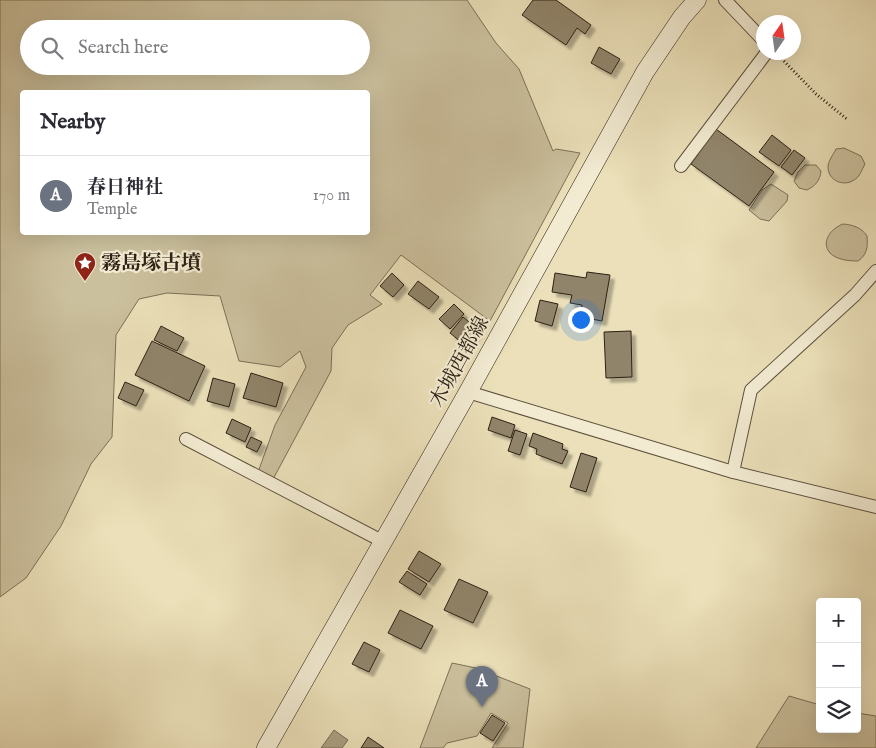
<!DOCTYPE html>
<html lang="en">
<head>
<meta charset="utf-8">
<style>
	body { margin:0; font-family:"IM FELL English","Noto Serif JP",serif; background:#f2f2f3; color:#2b2b33 }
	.controls { position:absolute; right:15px; bottom:15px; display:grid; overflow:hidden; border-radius:5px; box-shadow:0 5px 20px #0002 }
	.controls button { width:45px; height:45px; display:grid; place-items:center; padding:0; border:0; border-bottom:1px solid #e1e1e2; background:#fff; color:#2b2b33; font:25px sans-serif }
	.compass { position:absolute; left:756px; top:15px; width:45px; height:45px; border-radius:50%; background:#fff; box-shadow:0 5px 20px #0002; rotate:13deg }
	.you { position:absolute; left:580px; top:319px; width:18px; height:18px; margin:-12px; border:4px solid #fff; border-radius:50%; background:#1a73e8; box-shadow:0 0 0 8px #1a73e833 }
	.badge { display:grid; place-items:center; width:32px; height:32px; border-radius:50%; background:#ea580c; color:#fff; font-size:16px; font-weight:700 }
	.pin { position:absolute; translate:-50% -41px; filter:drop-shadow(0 1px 2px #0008) }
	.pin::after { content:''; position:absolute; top:26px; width:18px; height:15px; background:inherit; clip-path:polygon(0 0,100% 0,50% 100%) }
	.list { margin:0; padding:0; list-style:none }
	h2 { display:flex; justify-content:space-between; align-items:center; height:65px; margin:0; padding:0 20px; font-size:21px }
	h2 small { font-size:16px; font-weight:400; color:#7c7c81 }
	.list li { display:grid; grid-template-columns:32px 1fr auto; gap:15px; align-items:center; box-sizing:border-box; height:80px; padding:0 20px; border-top:1px solid #e1e1e2 }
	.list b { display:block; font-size:19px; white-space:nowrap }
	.list p { margin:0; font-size:16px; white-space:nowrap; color:#7c7c81 }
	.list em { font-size:16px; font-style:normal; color:#7c7c81 }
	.icon { flex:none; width:28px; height:28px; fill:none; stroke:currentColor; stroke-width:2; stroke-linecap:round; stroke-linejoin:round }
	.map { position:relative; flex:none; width:876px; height:748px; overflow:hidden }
	.search { position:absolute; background:#fff; box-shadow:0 5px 20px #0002; left:20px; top:20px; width:350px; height:55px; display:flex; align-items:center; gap:12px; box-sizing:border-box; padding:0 18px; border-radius:28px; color:#7c7c81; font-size:19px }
	.panel { position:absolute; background:#fff; box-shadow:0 5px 20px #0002; left:20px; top:90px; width:350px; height:145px; border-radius:5px }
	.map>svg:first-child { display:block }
	.green { fill:#cbc09d; stroke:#7c7058; fill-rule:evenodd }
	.water { fill:#ab9f81; stroke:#796d55 }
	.building { fill:#90846a; stroke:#2e2114; filter:url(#shadow) }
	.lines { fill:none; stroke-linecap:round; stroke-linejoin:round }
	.minor-casing { stroke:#5d513d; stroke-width:14 }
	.secondary-casing { stroke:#2e2114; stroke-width:19 }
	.path { stroke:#2e2114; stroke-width:3; stroke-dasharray:1 2.5; stroke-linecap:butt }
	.minor { stroke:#f2ebd2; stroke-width:12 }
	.secondary { stroke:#f2ebd2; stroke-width:18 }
	.labels { text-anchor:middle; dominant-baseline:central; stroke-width:4.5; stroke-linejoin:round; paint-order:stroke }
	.poi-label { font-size:20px; font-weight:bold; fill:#2e2114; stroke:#f2ebd2; text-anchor:start }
	.street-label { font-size:20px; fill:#2e2114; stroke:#f2ebd2 }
</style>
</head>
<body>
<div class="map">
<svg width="876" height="748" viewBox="0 0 876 748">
	<defs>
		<filter id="shadow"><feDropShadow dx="4.5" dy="4.5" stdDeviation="1" flood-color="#0004"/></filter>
	</defs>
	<rect width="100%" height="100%" fill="#ebe0b9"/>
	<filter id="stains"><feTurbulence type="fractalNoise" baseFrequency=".004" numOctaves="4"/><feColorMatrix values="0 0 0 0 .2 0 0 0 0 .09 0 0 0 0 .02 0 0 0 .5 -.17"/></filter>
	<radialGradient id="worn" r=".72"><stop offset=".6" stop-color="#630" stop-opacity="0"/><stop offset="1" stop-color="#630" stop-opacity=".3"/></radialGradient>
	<g class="green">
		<path d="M0,0H467L496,43L519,69L553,151L556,149L580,153L490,321L401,255L370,295L382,304L348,325L332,348L331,371L271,483L257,475L275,425L306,367L300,351L280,367L239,361L220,296L167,293L139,299L116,335L112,437L91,464L61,526L26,578L0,597ZM29,29H361V66H29ZM22,92H368V232H22Z"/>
		<path d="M844,148L861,156L865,164C862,169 860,177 854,180C844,187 828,181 828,167C828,161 833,155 836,149Z"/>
		<path d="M805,165H816L821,171C820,181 815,186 807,190L799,188L794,181L798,172Z"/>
		<polygon points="771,184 788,195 787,201 769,221 760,219 749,210 762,190"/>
		<path d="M843,224C853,225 861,227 867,236C868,247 867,255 858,261C849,261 837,260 830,253C820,241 832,228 843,224Z"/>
		<polygon points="452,663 476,668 530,689 523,748 492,748 508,723 491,713 477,736 447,743 443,748 420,748"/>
		<polygon points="789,696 820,705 820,729 857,729 857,713 876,716 876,748 756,748"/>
	</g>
	<polygon class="water" points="334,730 348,740 342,748 321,748"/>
	<g class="building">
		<polygon points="533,0 556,0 591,25 585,34 577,28 566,45 522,15"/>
		<polygon points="599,47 620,59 611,74 591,63"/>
		<polygon points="716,129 774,172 749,206 691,164"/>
		<polygon points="772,135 791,150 779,166 759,152"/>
		<polygon points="794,150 805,158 792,175 781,167"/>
		<polygon points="587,272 610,275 602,321 581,317 582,305 570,303 572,295 552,292 555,273 586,278"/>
		<polygon points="392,273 404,285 393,297 380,286"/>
		<polygon points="418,281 439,297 429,309 408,294"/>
		<polygon points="540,300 558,304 552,326 535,321"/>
		<polygon points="454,304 464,314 450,329 439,319"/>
		<polygon points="463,317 479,330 466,346 450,333"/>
		<polygon points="161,326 184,338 177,351 154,340"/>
		<polygon points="631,331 632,377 606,378 604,332"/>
		<polygon points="152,341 205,366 189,401 135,375"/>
		<polygon points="251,373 283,383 276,407 243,398"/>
		<polygon points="213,378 235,384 229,407 207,401"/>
		<polygon points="125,382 144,390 136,406 118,398"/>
		<polygon points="492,417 515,425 511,438 488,430"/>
		<polygon points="232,419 251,428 245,442 226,433"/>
		<polygon points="515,430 527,434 520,455 508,451"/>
		<polygon points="533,433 563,444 562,449 568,451 562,464 536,454 537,449 529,446"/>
		<polygon points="251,437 262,442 257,452 246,447"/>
		<polygon points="581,453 597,458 586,492 570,487"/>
		<polygon points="419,551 441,564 429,582 408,569"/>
		<polygon points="407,571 427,584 420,595 399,582"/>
		<polygon points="459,579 488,592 473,623 444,610"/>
		<polygon points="400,610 433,626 421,649 388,633"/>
		<polygon points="364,642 380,650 369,672 352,664"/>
		<polygon points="492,715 505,723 493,741 480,733"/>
		<polygon points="368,737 384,748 361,748"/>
	</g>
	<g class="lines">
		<g class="minor-casing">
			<g id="minor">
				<polyline points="725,0 764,41"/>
				<polyline points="681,166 767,52"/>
				<polyline points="468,392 733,472 876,507"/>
				<polyline points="186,439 382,541"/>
				<polyline points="733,472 751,390 855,295 876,271"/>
			</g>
		</g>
		<g class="secondary-casing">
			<polyline id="secondary" points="266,748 468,392 645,72 682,17 697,0"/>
		</g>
		<polyline class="path" points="779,56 816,94 848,120"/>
		<use href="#minor" class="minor"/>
		<use href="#secondary" class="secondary"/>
	</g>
	<defs>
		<g id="sight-pin" transform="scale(1.125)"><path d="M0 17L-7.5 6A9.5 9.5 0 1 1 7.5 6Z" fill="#8f2418" stroke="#f2ebd2"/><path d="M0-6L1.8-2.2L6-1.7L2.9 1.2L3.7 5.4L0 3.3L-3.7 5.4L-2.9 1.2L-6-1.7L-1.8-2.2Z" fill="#fff"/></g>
	</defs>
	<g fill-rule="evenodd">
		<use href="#sight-pin" x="85" y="263"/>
	</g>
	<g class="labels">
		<g class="poi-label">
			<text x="101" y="263">霧島塚古墳</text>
		</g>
		<g class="street-label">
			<text transform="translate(460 362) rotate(-61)">木城西都線</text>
		</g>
	</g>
	<rect width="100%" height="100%" filter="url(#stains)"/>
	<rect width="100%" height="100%" fill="url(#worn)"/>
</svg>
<div class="controls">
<button>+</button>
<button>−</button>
<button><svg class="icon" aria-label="layers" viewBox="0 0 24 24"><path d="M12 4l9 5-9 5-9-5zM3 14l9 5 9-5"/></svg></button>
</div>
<svg class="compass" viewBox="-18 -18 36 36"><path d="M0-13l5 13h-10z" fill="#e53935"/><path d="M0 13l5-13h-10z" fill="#7c7c81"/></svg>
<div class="you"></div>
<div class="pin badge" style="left:482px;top:707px;background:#6b7280">A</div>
<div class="search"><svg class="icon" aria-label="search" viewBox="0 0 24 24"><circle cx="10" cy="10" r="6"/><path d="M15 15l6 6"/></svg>Search here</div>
<section class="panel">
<h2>Nearby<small></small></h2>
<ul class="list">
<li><span class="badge" style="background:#6b7280">A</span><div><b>春日神社</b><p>Temple</p></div><em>170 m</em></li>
</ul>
</section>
</div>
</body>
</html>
